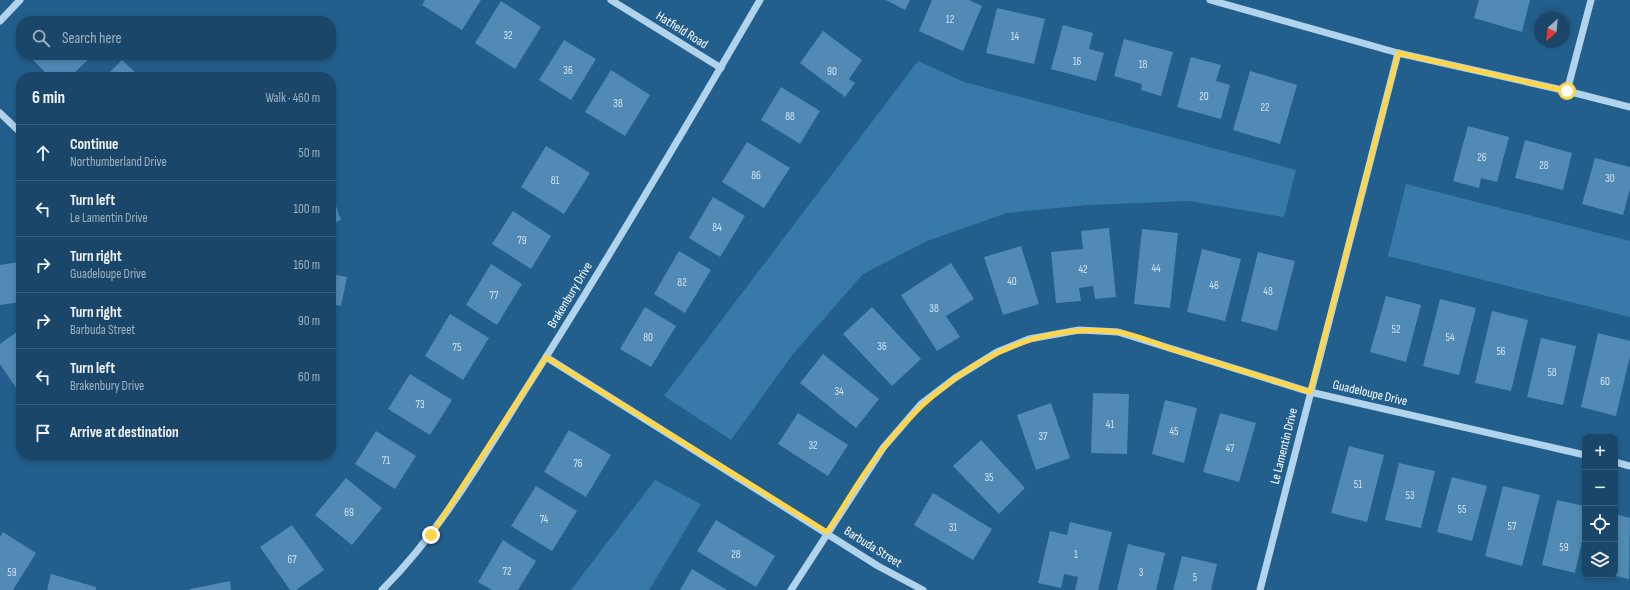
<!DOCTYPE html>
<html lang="en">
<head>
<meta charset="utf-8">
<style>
	body { margin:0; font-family:"Sofia Sans Condensed",sans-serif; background:#234e6f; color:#f1f3f6 }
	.controls { position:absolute; right:12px; bottom:12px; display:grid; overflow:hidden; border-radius:8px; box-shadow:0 2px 6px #0003 }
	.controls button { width:36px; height:36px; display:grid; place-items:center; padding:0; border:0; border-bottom:1px solid #385f7d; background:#1a4769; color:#f1f3f6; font:20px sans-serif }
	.compass { position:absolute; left:1534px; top:12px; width:36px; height:36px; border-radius:50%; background:#1a4769; box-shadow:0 2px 6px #0003; rotate:207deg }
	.stop { position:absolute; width:12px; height:12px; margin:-9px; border:3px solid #ffd54a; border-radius:50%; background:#fff }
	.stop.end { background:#ffd54a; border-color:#fff; box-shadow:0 1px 4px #0008 }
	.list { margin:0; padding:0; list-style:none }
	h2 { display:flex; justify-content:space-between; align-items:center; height:52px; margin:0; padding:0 16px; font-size:17px }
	h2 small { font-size:13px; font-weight:400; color:#9fb2c0 }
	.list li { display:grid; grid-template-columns:26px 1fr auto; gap:12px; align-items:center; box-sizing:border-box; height:56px; padding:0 16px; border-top:1px solid #385f7d }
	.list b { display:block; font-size:15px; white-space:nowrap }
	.list p { margin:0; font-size:13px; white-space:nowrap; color:#9fb2c0 }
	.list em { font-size:13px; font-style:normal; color:#9fb2c0 }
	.icon { flex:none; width:22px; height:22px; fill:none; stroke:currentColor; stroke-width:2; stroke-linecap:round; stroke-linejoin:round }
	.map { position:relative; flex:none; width:1630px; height:590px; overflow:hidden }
	.search { position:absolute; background:#1a4769; box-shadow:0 2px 6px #0003; left:16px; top:16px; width:320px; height:44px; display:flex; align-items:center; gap:10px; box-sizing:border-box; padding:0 14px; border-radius:16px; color:#9fb2c0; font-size:15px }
	.panel { position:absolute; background:#1a4769; box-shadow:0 2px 6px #0003; left:16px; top:72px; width:320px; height:388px; border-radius:16px }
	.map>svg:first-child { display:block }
	.green { fill:#3779a9 }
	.building { fill:#508ab5 }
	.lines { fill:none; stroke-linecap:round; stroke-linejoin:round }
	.minor { stroke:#b1d3eb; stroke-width:7 }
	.route { stroke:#ffd54a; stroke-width:5 }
	.labels { text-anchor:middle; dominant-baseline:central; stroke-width:3; stroke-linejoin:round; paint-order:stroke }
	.number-label { font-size:11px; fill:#d3e2ec }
	.street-label { font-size:13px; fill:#fff; stroke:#235f8c }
</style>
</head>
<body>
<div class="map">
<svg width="1630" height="590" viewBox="0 0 1630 590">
	<rect width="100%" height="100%" fill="#235f8c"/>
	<g class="green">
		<polygon points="918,61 964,82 1296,170 1284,217 1189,201 1088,205 1007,213 927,241 863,274 793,354 731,440 664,396"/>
		<polygon points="1406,184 1630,241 1630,317 1388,256"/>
		<polygon points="655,480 701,504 649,590 571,590"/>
	</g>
	<g class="building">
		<polygon points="425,0 481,0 462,30 422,5"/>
		<polygon points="886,0 910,0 905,10"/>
		<polygon points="932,0 969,0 982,6 963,51 919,31"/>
		<polygon points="1479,0 1530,0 1522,32 1474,18"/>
		<polygon points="501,1 541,27 515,69 475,43"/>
		<polygon points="997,8 1045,19 1034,64 986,53"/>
		<polygon points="1063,25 1093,33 1089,49 1104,53 1096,81 1051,69"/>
		<polygon points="823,31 862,60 849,79 855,83 845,97 800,63"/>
		<polygon points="1124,39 1173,52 1161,96 1141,90 1142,84 1114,76"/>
		<polygon points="564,40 596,59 571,100 539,80"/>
		<polygon points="37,55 93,55 70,77 50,77 32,59"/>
		<polygon points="1191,57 1221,65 1216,81 1230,85 1221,119 1177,107"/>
		<polygon points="122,60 140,77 105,77"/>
		<polygon points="611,70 650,95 625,136 585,112"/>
		<polygon points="1250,71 1297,85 1280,144 1233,130"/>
		<polygon points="781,87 820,111 800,144 761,120"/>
		<polygon points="1468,126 1509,137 1497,182 1481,178 1479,188 1453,181"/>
		<polygon points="1525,140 1572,153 1563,190 1515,178"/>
		<polygon points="747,142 790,168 764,208 722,182"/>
		<polygon points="546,146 590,173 564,214 521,187"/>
		<polygon points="1595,158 1630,167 1630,189 1623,215 1582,204"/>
		<polygon points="331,192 341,220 331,224"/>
		<polygon points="713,197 745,216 720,257 689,238"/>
		<polygon points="513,211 551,236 531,269 492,244"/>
		<polygon points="1109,228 1116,297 1095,299 1093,286 1079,288 1081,301 1056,303 1051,252 1083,249 1081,231"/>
		<polygon points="1142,229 1178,233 1170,308 1134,304"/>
		<polygon points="1021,246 1039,304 1003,315 984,257"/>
		<polygon points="1202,249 1241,259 1225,321 1187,312"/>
		<polygon points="679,251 711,270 685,313 654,294"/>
		<polygon points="1258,252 1295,261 1277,331 1241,321"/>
		<polygon points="18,262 21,282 21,302 0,305 0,265"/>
		<polygon points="951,263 974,299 946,316 960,337 937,351 901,295"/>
		<polygon points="491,264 522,284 497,325 466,305"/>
		<polygon points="331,274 347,277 341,306 331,304"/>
		<polygon points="1386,296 1421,305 1406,362 1370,352"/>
		<polygon points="1440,299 1476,308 1459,375 1423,366"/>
		<polygon points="645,307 676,326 651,367 620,349"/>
		<polygon points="872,307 921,359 892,386 843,334"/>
		<polygon points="1492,311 1528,320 1511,391 1475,383"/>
		<polygon points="450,314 489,338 463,380 425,356"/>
		<polygon points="21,329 21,386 17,389 0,364 0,344"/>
		<polygon points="1598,333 1630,341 1630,356 1616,416 1581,407"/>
		<polygon points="1541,338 1576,346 1563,405 1527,397"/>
		<polygon points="823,354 879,399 856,428 800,383"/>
		<polygon points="410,374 452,400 430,435 388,409"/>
		<polygon points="1093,393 1129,394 1127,454 1091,453"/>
		<polygon points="1165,400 1197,408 1184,463 1152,454"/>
		<polygon points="1051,403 1070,458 1036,470 1017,415"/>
		<polygon points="798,413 848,445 828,476 778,444"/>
		<polygon points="1220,413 1256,423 1239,482 1203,472"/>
		<polygon points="569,430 611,455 586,497 544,472"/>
		<polygon points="376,431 416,456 395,489 355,464"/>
		<polygon points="981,440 1025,488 999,514 953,466"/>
		<polygon points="1349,446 1384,455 1367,522 1331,513"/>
		<polygon points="1399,463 1435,471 1421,528 1385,520"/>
		<polygon points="1452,477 1487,486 1472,541 1437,532"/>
		<polygon points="346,478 382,508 352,545 315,515"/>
		<polygon points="536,486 577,511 552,551 511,526"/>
		<polygon points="1503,486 1540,495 1522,566 1485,556"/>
		<polygon points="933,493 992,529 973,560 914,525"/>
		<polygon points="1557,500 1585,506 1585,528 1575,573 1542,565"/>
		<polygon points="1615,514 1630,518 1629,579 1615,576"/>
		<polygon points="716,520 775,556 756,587 697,551"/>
		<polygon points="1070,522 1112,532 1098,590 1075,590 1078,577 1064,574 1061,588 1038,583 1050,531 1067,535"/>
		<polygon points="292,525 324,570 296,590 290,590 260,547"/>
		<polygon points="3,532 36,553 13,590 0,590 0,537"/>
		<polygon points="503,540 536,561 518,590 492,590 478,582"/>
		<polygon points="1128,544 1165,553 1156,590 1117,590"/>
		<polygon points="1182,556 1217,564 1211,590 1173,590"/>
		<polygon points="692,569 727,590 680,590"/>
		<polygon points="51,574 96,587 96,590 47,590"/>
		<polygon points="230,581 231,590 190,590 190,589"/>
	</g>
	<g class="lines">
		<g class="minor">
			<polyline points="611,0 721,68"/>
			<polyline points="1210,0 1398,53 1567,91 1630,107"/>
			<polyline points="0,21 20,0"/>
			<polyline points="1567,91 1591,0"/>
			<polyline points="0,113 21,133"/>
			<polyline points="546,357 878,566 923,590"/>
			<polyline points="1615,462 1630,466"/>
			<path d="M382,590C442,530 484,455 529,384C609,258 685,129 760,0"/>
			<polyline points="791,590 883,448 921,404 955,378 997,352 1029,339 1079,330 1118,332 1310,392 1585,455"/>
			<polyline points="1260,590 1398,53"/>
		</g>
	</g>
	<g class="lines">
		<path class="route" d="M431,535L546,357L827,532C846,504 862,473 884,447C940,377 1023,320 1117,332C1136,334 1159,345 1177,351C1222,364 1266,378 1310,392L1398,53L1567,91"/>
	</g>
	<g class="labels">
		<g class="number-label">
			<text x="950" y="19">12</text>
			<text x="508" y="35">32</text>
			<text x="1015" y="36">14</text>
			<text x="1077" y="61">16</text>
			<text x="1143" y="64">18</text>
			<text x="568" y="70">36</text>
			<text x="832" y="71">90</text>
			<text x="1204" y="96">20</text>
			<text x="618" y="103">38</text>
			<text x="1265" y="107">22</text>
			<text x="790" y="116">88</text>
			<text x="1482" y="157">26</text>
			<text x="1544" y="165">28</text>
			<text x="756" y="175">86</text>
			<text x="1610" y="178">30</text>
			<text x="555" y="180">81</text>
			<text x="717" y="227">84</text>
			<text x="522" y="240">79</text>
			<text x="1156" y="268">44</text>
			<text x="1083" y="269">42</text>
			<text x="1012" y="281">40</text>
			<text x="682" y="282">82</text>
			<text x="1214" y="285">46</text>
			<text x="1268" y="291">48</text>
			<text x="494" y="295">77</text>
			<text x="934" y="308">38</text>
			<text x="1396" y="329">52</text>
			<text x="648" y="337">80</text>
			<text x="1450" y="337">54</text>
			<text x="882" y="346">36</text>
			<text x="457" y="347">75</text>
			<text x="1501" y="351">56</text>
			<text x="1552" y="372">58</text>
			<text x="1605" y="381">60</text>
			<text x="839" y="391">34</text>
			<text x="420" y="404">73</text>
			<text x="1110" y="424">41</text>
			<text x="1174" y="431">45</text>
			<text x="1043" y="436">37</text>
			<text x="813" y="445">32</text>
			<text x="1230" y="448">47</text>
			<text x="386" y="460">71</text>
			<text x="578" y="463">76</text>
			<text x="989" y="477">35</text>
			<text x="1358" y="484">51</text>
			<text x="1410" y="495">53</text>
			<text x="1462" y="509">55</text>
			<text x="349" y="512">69</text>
			<text x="544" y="519">74</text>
			<text x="1512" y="526">57</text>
			<text x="953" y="527">31</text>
			<text x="1564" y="547">59</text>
			<text x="736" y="554">28</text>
			<text x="1076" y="554">1</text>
			<text x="292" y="559">67</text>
			<text x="507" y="571">72</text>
			<text x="12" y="572">59</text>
			<text x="1141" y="572">3</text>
			<text x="1195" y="577">5</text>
		</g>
		<g class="street-label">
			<text transform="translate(682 30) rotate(32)">Hatfield Road</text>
			<text transform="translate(570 295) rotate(-59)">Brakenbury Drive</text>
			<text transform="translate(1370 393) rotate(13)">Guadeloupe Drive</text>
			<text transform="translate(1284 446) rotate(-76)">Le Lamentin Drive</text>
			<text transform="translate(873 547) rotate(32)">Barbuda Street</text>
		</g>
	</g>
</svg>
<div class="controls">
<button>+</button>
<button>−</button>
<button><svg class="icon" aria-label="locate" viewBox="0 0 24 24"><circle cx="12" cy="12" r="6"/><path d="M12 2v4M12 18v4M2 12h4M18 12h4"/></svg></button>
<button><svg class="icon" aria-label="layers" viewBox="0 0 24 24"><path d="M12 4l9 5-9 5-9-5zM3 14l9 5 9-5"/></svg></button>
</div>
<svg class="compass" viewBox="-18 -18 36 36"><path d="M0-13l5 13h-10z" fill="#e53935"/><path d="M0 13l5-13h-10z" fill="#9fb2c0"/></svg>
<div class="stop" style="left:1567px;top:91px"></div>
<div class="stop end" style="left:431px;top:535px"></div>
<div class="search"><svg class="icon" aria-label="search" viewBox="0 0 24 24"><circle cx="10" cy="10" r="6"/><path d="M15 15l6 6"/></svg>Search here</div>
<section class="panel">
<h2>6 min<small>Walk · 460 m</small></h2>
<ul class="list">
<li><svg class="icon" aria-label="ahead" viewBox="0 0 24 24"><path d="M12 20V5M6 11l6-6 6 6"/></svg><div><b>Continue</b><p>Northumberland Drive</p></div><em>50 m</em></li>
<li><svg class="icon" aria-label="left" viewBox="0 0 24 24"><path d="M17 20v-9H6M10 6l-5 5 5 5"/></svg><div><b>Turn left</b><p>Le Lamentin Drive</p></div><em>100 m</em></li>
<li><svg class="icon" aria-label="right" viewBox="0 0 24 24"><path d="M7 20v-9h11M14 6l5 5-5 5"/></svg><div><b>Turn right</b><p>Guadeloupe Drive</p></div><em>160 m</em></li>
<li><svg class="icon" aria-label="right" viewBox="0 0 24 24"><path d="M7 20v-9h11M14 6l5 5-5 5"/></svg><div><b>Turn right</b><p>Barbuda Street</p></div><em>90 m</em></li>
<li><svg class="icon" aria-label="left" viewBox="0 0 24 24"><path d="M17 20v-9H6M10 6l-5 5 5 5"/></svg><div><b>Turn left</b><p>Brakenbury Drive</p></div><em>60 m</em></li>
<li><svg class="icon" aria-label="arrive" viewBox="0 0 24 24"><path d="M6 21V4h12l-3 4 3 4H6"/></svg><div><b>Arrive at destination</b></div></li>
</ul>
</section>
</div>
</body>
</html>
